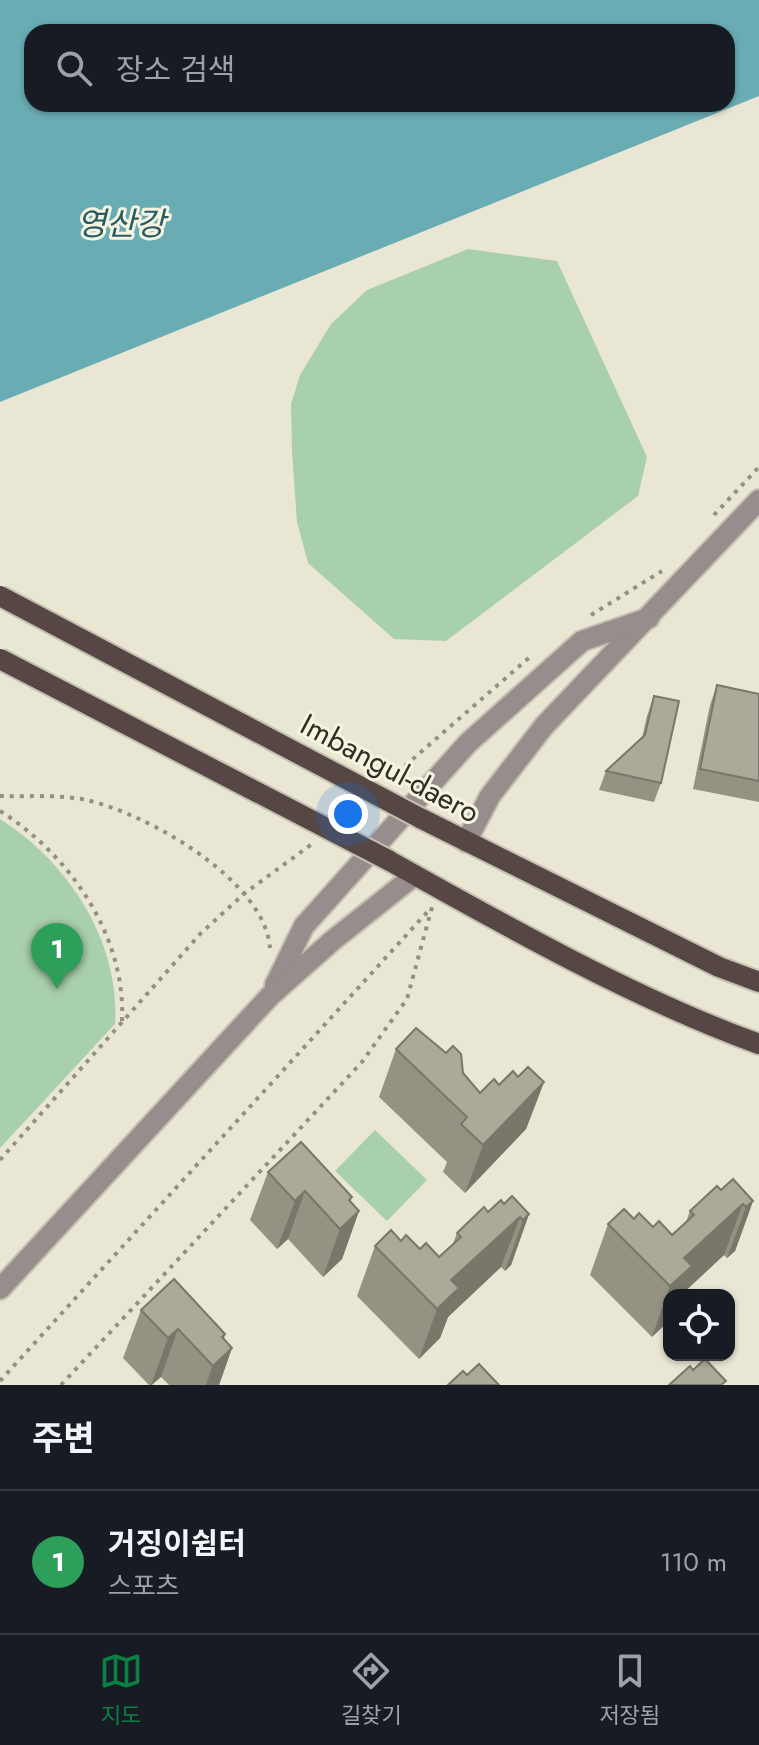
<!DOCTYPE html>
<html lang="ko">
<head>
<meta charset="utf-8">
<style>
	body { margin:0; font-family:Jost,"Noto Sans KR",sans-serif; background:#20242c; color:#f1f3f6 }
	.controls { position:absolute; right:24px; bottom:24px; display:grid; overflow:hidden; border-radius:16px; box-shadow:0 2px 6px #0004 }
	.controls button { width:72px; height:72px; display:grid; place-items:center; padding:0; border:0; border-bottom:2px solid #363941; background:#171b24; color:#f1f3f6; font:40px sans-serif }
	.you { position:absolute; left:348px; top:814px; width:28px; height:28px; margin:-20px; border:6px solid #fff; border-radius:50%; background:#1a73e8; box-shadow:0 0 0 12px #1a73e833 }
	.badge { display:grid; place-items:center; width:52px; height:52px; border-radius:50%; background:#0b8043; color:#fff; font-size:26px; font-weight:700 }
	.pin { position:absolute; translate:-50% -66px; filter:drop-shadow(0 2px 4px #0008) }
	.pin::after { content:''; position:absolute; top:42px; width:28px; height:24px; background:inherit; clip-path:polygon(0 0,100% 0,50% 100%) }
	.list { margin:0; padding:0; list-style:none }
	h2 { display:flex; justify-content:space-between; align-items:center; height:104px; margin:0; padding:0 32px; font-size:34px }
	h2 small { font-size:26px; font-weight:400; color:#9ea1a6 }
	.list li { display:grid; grid-template-columns:52px 1fr auto; gap:24px; align-items:center; box-sizing:border-box; height:144px; padding:0 32px; border-top:2px solid #363941 }
	.list b { display:block; font-size:30px; white-space:nowrap }
	.list p { margin:0; font-size:26px; white-space:nowrap; color:#9ea1a6 }
	.list em { font-size:26px; font-style:normal; color:#9ea1a6 }
	.icon { flex:none; width:44px; height:44px; fill:none; stroke:currentColor; stroke-width:2; stroke-linecap:round; stroke-linejoin:round }
	.map { position:relative; flex:none; width:759px; height:1385px; overflow:hidden }
	.search { position:absolute; background:#171b24; box-shadow:0 2px 6px #0004; left:24px; right:24px; top:24px; height:88px; display:flex; align-items:center; gap:20px; box-sizing:border-box; padding:0 28px; border-radius:24px; color:#9ea1a6; font-size:30px }
	.sheet { height:248px; background:#171b24 }
	nav { display:flex; justify-content:space-around; align-items:center; box-sizing:border-box; height:112px; border-top:2px solid #363941; background:#171b24; font-size:22px; color:#9ea1a6 }
	nav a { display:grid; justify-items:center; gap:4px }
	nav .on { color:#0b8043 }
	.map>svg:first-child { display:block }
	.green { fill:#a9d0ac }
	.water { fill:#6aacb4; fill-rule:evenodd }
	.lines { fill:none; stroke-linecap:round; stroke-linejoin:round }
	.minor-casing { stroke:#c4c1b1; stroke-width:24 }
	.major-casing { stroke:#c4c1b1; stroke-width:24 }
	.path { stroke:#939083; stroke-width:4; stroke-dasharray:4 6; stroke-linecap:butt }
	.minor { stroke:#968d8c; stroke-width:20 }
	.major { stroke:#564745; stroke-width:20 }
	.major-bridge-casing { stroke:#c4c1b1; stroke-width:24; stroke-linecap:butt }
	.major-bridge { stroke:#564745; stroke-width:20 }
	.wall { fill:#959183 }
	.shaded-wall { fill:#79766a }
	.building { fill:#ada998; stroke:#79766a; stroke-width:2 }
	.labels { text-anchor:middle; dominant-baseline:central; stroke-width:6; stroke-linejoin:round; paint-order:stroke }
	.street-label { font-size:30px; fill:#2e2d26; stroke:#f7f3e1 }
	.water-label { font-size:32px; font-style:italic; fill:#255c63; stroke:#f7f3e1 }
</style>
</head>
<body>
<div class="map">
<svg width="759" height="1385" viewBox="0 0 759 1385">
	<rect width="100%" height="100%" fill="#eae6d4"/>
	<g class="green">
		<polygon points="468,249 557,261 647,457 638,496 446,641 394,639 308,563 297,522 292,452 291,404 300,375 331,324 367,290"/>
		<path d="M0,819C68,862 120,941 115,1024L0,1148Z"/>
		<polygon points="375,1130 427,1180 387,1221 335,1171"/>
	</g>
	<path class="water" d="M0,0H759V96L0,402ZM32,32H727V104H32Z"/>
	<g class="lines">
		<g class="minor-casing">
			<g id="minor">
				<polyline points="466,842 490,796 544,726 759,500"/>
				<polyline points="275,985 304,926 468,743 582,641 649,618"/>
				<polyline points="0,1289 270,996 332,941 415,875"/>
			</g>
		</g>
		<g class="major-casing">
			<g id="major">
				<polyline points="420,818 719,967 759,982"/>
				<path d="M388,860C502,924 637,1000 759,1044"/>
			</g>
		</g>
		<g class="path">
			<polyline points="714,515 759,467"/>
			<polyline points="591,615 662,571"/>
			<polyline points="390,779 531,656"/>
			<path d="M0,796C28,797 59,794 86,800C146,813 265,880 270,948"/>
			<path d="M0,811C70,855 126,936 122,1021"/>
			<polyline points="0,1160 201,933 245,893 312,844"/>
			<polyline points="0,1381 431,908"/>
			<polyline points="61,1385 362,1062 407,999 432,907"/>
		</g>
		<use href="#minor" class="minor"/>
		<use href="#major" class="major"/>
		<g class="major-bridge-casing">
			<g id="major-bridge">
				<polyline points="0,596 420,818"/>
				<polyline points="0,659 388,860"/>
			</g>
		</g>
		<use href="#major-bridge" class="major-bridge"/>
	</g>
	<g class="wall">
		<polygon points="717,685 759,694 759,802 693,789 710,705"/>
		<polygon points="654,696 661,783 654,802 599,790 606,771 642,738 647,716"/>
		<polygon points="396,1049 463,1073 480,1093 518,1077 544,1082 526,1129 465,1193 443,1172 447,1162 379,1097"/>
		<polygon points="268,1172 350,1202 359,1211 342,1259 323,1277 288,1239 277,1249 250,1220"/>
		<polygon points="753,1201 735,1251 727,1258 724,1255 681,1295 652,1337 590,1275 608,1224 634,1219 672,1235 686,1222 690,1211"/>
		<polygon points="504,1204 529,1214 511,1265 505,1271 501,1267 448,1317 440,1338 419,1359 357,1296 375,1246 401,1241 439,1257 453,1244 457,1233 488,1212"/>
		<polygon points="141,1310 225,1334 224,1339 232,1348 219,1385 169,1385 161,1377 152,1385 149,1385 123,1358"/>
	</g>
	<g class="shaded-wall">
		<polygon points="544,1082 526,1129 465,1193 483,1145"/>
		<polygon points="305,1191 288,1239 277,1249 295,1201"/>
		<polygon points="352,1197 340,1228 359,1211 342,1259 323,1277 340,1229 349,1200"/>
		<polygon points="753,1201 735,1251 727,1258 746,1207"/>
		<polygon points="743,1204 724,1255 681,1295 669,1295 669,1321 652,1337 670,1286 684,1258"/>
		<polygon points="529,1214 511,1265 505,1271 523,1220"/>
		<polygon points="520,1217 501,1267 448,1317 440,1338 419,1359 437,1309 451,1280"/>
		<polygon points="178,1329 161,1377 151,1385 168,1338"/>
		<polygon points="225,1334 214,1365 232,1348 219,1385 206,1385 222,1337"/>
	</g>
	<g class="building">
		<polygon points="717,685 759,694 759,781 700,769"/>
		<polygon points="654,696 679,701 661,783 606,771 645,735"/>
		<polygon points="416,1028 446,1053 453,1046 461,1054 463,1073 480,1093 494,1079 499,1085 513,1071 518,1077 528,1067 544,1082 483,1145 461,1124 467,1117 396,1049"/>
		<polygon points="301,1142 352,1197 349,1200 359,1211 340,1229 305,1191 295,1201 268,1172"/>
		<polygon points="733,1179 753,1201 746,1207 743,1204 684,1258 692,1266 670,1286 608,1224 624,1209 634,1219 639,1213 653,1227 659,1221 672,1235 694,1215 690,1211 717,1186 721,1190"/>
		<polygon points="512,1196 529,1214 523,1220 520,1217 451,1280 459,1288 437,1309 375,1246 391,1230 401,1241 406,1235 420,1249 426,1243 439,1257 461,1237 457,1233 484,1207 488,1212 501,1200 504,1204"/>
		<polygon points="174,1279 225,1334 222,1337 232,1348 213,1366 178,1329 168,1338 141,1310"/>
		<polygon points="705,1359 726,1381 721,1385 669,1385 690,1366 693,1370"/>
		<polygon points="479,1364 499,1385 448,1385 463,1371 467,1375"/>
	</g>
	<g class="labels">
		<g class="street-label">
			<text transform="translate(390 768) rotate(28)">Imbangul-daero</text>
		</g>
		<g class="water-label">
			<text x="121" y="224">영산강</text>
		</g>
	</g>
</svg>
<div class="controls">
<button><svg class="icon" aria-label="locate" viewBox="0 0 24 24"><circle cx="12" cy="12" r="6"/><path d="M12 2v4M12 18v4M2 12h4M18 12h4"/></svg></button>
</div>
<div class="you"></div>
<div class="pin badge" style="left:57px;top:989px;background:#2e9e5b">1</div>
<div class="search"><svg class="icon" aria-label="search" viewBox="0 0 24 24"><circle cx="10" cy="10" r="6"/><path d="M15 15l6 6"/></svg>장소 검색</div>
</div>
<section class="sheet">
<h2>주변<small></small></h2>
<ul class="list">
<li><span class="badge" style="background:#2e9e5b">1</span><div><b>거징이쉼터</b><p>스포츠</p></div><em>110 m</em></li>
</ul>
</section>
<nav>
<a class="on"><svg class="icon" aria-label="map" viewBox="0 0 24 24"><path d="M3 6l6-2 6 2 6-2v14l-6 2-6-2-6 2zM9 4v14M15 6v14"/></svg>지도</a>
<a><svg class="icon" aria-label="directions" viewBox="0 0 24 24"><path d="M12 3l9 9-9 9-9-9zM9 14v-3h6M13 9l2 2-2 2"/></svg>길찾기</a>
<a><svg class="icon" aria-label="saved" viewBox="0 0 24 24"><path d="M7 4h10v16l-5-4-5 4z"/></svg>저장됨</a>
</nav>
</body>
</html>
